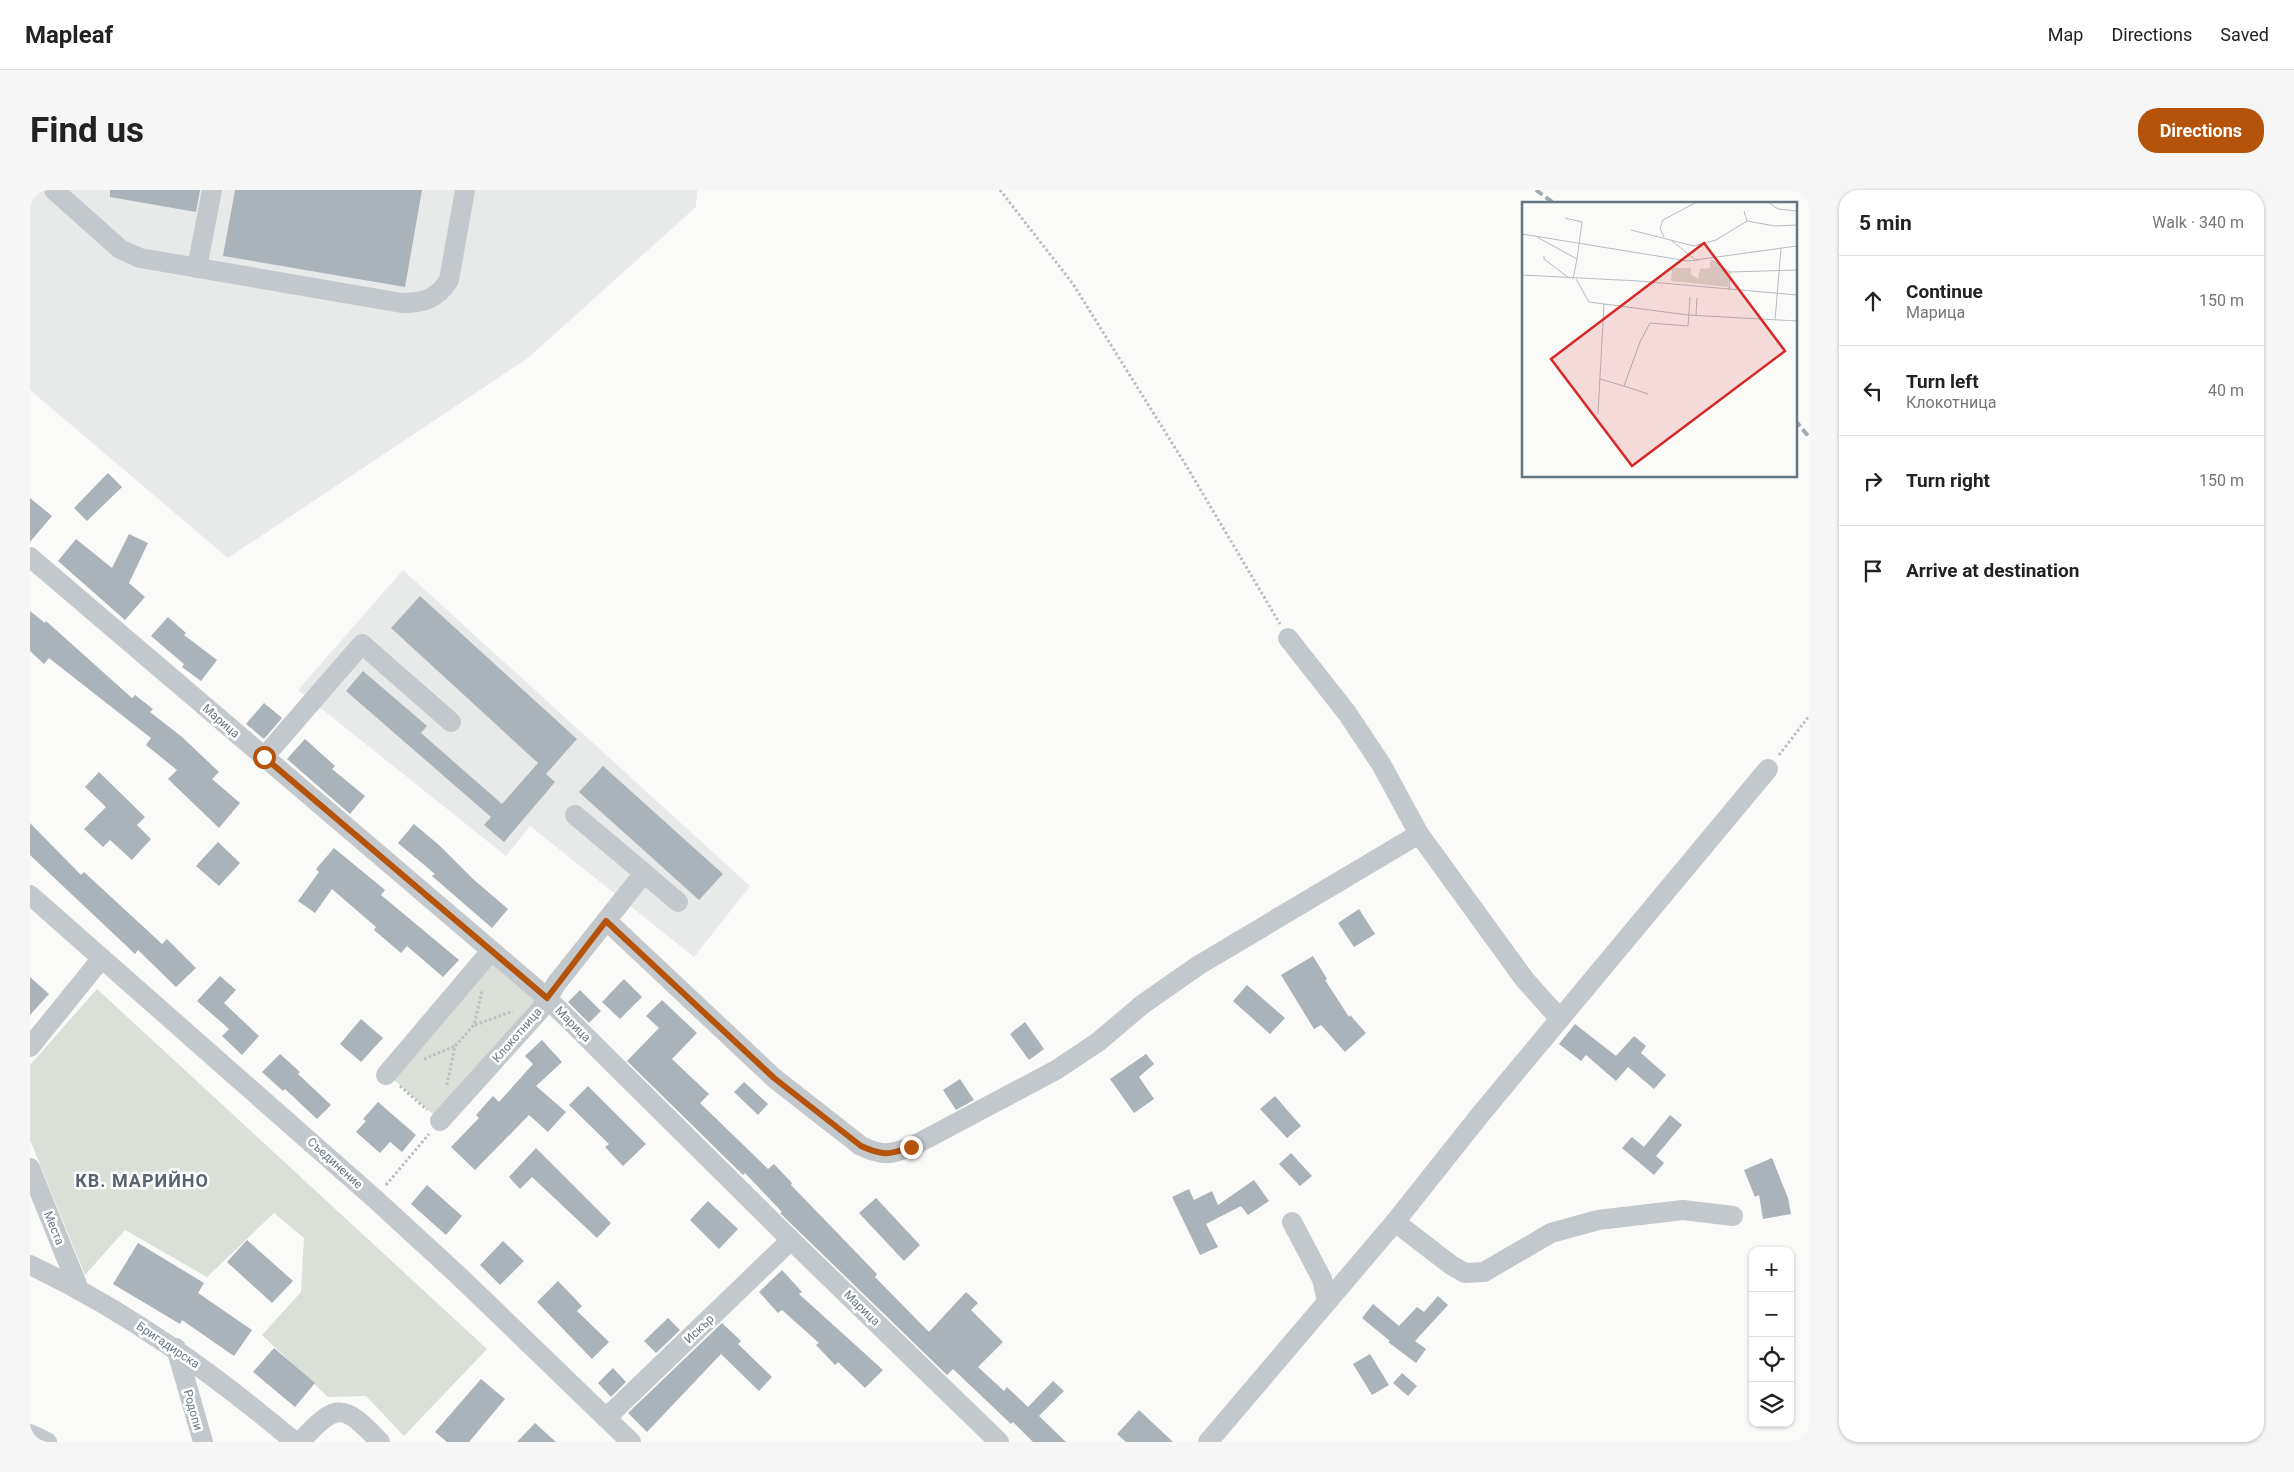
<!DOCTYPE html>
<html lang="en">
<head>
<meta charset="utf-8">
<style>
	body { margin:0; font-family:Roboto,sans-serif; background:#f6f6f6; color:#222 }
	.controls { position:absolute; right:15px; bottom:15px; display:grid; overflow:hidden; border-radius:10px; box-shadow:0 1px 4px #0004 }
	.controls button { width:45px; height:45px; display:grid; place-items:center; padding:0; border:0; border-bottom:1px solid #e0e0e0; background:#fff; color:#222; font:25px sans-serif }
	.stop { position:absolute; width:15px; height:15px; margin:-11px; border:4px solid #b45309; border-radius:50%; background:#fff }
	.stop.end { background:#b45309; border-color:#fff; box-shadow:0 1px 5px #0008 }
	.list { margin:0; padding:0; list-style:none }
	h2 { display:flex; justify-content:space-between; align-items:center; height:65px; margin:0; padding:0 20px; font-size:21px }
	h2 small { font-size:16px; font-weight:400; color:#767676 }
	.list li { display:grid; grid-template-columns:32px 1fr auto; gap:15px; align-items:center; box-sizing:border-box; height:90px; padding:0 20px; border-top:1px solid #e0e0e0 }
	.list b { display:block; font-size:19px; white-space:nowrap }
	.list p { margin:0; font-size:16px; white-space:nowrap; color:#767676 }
	.list em { font-size:16px; font-style:normal; color:#767676 }
	.icon { flex:none; width:28px; height:28px; fill:none; stroke:currentColor; stroke-width:2; stroke-linecap:round; stroke-linejoin:round }
	.map { position:relative; flex:none; width:1779px; height:1252px; overflow:hidden; border-radius:20px }
	header { display:flex; align-items:center; gap:30px; box-sizing:border-box; height:70px; padding:0 25px; background:#fff; border-bottom:1px solid #e0e0e0 }
	header strong { font-size:24px }
	nav { display:flex; gap:28px; margin-inline-start:auto; font-size:18px }
	.intro { display:flex; align-items:center; justify-content:space-between; box-sizing:border-box; height:120px; padding:0 30px }
	h1 { margin:0; font-size:35px }
	.button { padding:12px 22px; border-radius:20px; background:#b45309; color:#fff; font-size:18px; font-weight:700 }
	main { display:flex; gap:30px; padding:0 30px }
	aside { flex:1; background:#fff; border-radius:20px; box-shadow:0 1px 4px #0004 }
	.map>svg:first-child { display:block }
	.built { fill:#e8e9e9 }
	.green { fill:#dadfd7 }
	.building { fill:#aab3b9 }
	.lines { fill:none; stroke-linecap:round; stroke-linejoin:round }
	.path { stroke:#bbbfc2; stroke-width:3; stroke-dasharray:2.5 2.5; stroke-linecap:butt }
	.minor { stroke:#c3c8cc; stroke-width:20 }
	.rail { stroke:#a2aab0; stroke-width:4; stroke-dasharray:8 4; stroke-linecap:butt }
	.route { stroke:#b45309; stroke-width:6 }
	.labels { text-anchor:middle; dominant-baseline:central; stroke-width:5; stroke-linejoin:round; paint-order:stroke }
	.street-label { font-size:12px; fill:#657683; stroke:#fff }
	.district-label { font-size:18px; font-weight:bold; letter-spacing:1px; fill:#57646e; stroke:#fff }
	.inset-road { fill:none; stroke:#b5bdc2; stroke-width:1 }
	.view { fill:#d62828; fill-opacity:0.15; stroke:#d62828; stroke-width:2.5 }
	.inset-edge { fill:none; stroke:#657683; stroke-width:2.5 }
</style>
</head>
<body>
<header>
<strong>Mapleaf</strong>
<nav><a>Map</a><a>Directions</a><a>Saved</a></nav>
</header>
<div class="intro"><h1>Find us</h1><a class="button">Directions</a></div>
<main>
<div class="map">
<svg width="1779" height="1252" viewBox="0 0 1779 1252">
	<rect width="100%" height="100%" fill="#fafaf8"/>
	<g class="built">
		<polygon points="0,0 667,0 666,17 498,168 198,368 0,200"/>
		<polygon points="373,380 720,696 664,767 500,636 476,666 268,500"/>
	</g>
	<g class="green">
		<polygon points="461,767 507,809 411,931 356,883"/>
		<polygon points="67,799 457,1159 374,1246 336,1206 298,1207 232,1145 271,1102 274,1048 244,1023 177,1087 95,1040 55,1085 0,950 0,875"/>
	</g>
	<g class="building">
		<polygon points="80,0 170,0 166,22 80,7"/>
		<polygon points="205,0 392,0 375,97 193,66"/>
		<polygon points="78,283 92,297 57,331 44,318"/>
		<polygon points="0,308 22,326 0,352"/>
		<polygon points="99,344 118,353 99,393 115,407 95,430 28,371 46,349 82,378"/>
		<polygon points="390,406 547,549 516,584 525,592 474,652 454,635 461,627 316,501 333,481 397,536 391,543 472,614 508,573 361,438"/>
		<polygon points="0,421 15,433 16,431 102,508 105,505 123,519 120,522 152,547 189,582 182,589 210,613 189,638 138,589 147,580 116,555 121,548 19,468 14,474 0,461"/>
		<polygon points="138,427 156,443 154,445 187,470 171,491 152,477 154,474 121,446"/>
		<polygon points="234,513 252,528 234,549 216,534"/>
		<polygon points="275,549 305,576 302,579 335,606 320,624 257,569"/>
		<polygon points="573,576 693,684 669,710 549,602"/>
		<polygon points="69,582 115,627 107,635 121,649 102,670 80,650 73,657 54,639 76,617 55,597"/>
		<polygon points="0,633 51,685 54,682 132,754 137,749 166,778 146,797 108,760 105,764 0,665"/>
		<polygon points="384,634 409,655 443,689 478,719 462,738 402,686 405,684 368,653"/>
		<polygon points="188,652 210,673 189,696 166,676"/>
		<polygon points="304,658 355,700 351,705 429,770 413,787 377,756 371,763 344,740 346,737 302,699 285,723 268,711 289,682 286,679"/>
		<polygon points="1329,719 1345,744 1324,757 1308,733"/>
		<polygon points="1283,766 1297,789 1295,790 1319,827 1320,825 1336,843 1315,862 1291,835 1284,839 1251,785"/>
		<polygon points="190,786 206,800 194,813 229,846 212,865 192,846 199,839 167,811"/>
		<polygon points="0,787 19,804 0,825"/>
		<polygon points="594,789 612,807 590,829 572,812"/>
		<polygon points="1217,795 1255,828 1240,844 1203,811"/>
		<polygon points="550,800 571,821 559,833 538,812"/>
		<polygon points="632,810 667,843 642,869 679,904 670,913 738,979 744,974 762,993 761,995 847,1084 845,1087 899,1142 936,1102 948,1113 941,1120 973,1152 948,1177 974,1201 977,1197 998,1217 1023,1191 1034,1201 1009,1226 1036,1252 1003,1252 983,1232 981,1234 923,1179 917,1185 750,1023 752,1022 715,983 713,985 597,871 629,838 616,826"/>
		<polygon points="331,829 353,848 331,872 310,854"/>
		<polygon points="995,832 1014,859 999,870 980,844"/>
		<polygon points="1545,834 1586,866 1604,846 1616,856 1611,863 1636,885 1624,899 1598,877 1586,891 1556,865 1551,871 1529,854"/>
		<polygon points="512,850 532,872 506,896 536,922 518,942 499,925 445,980 421,957 449,928 446,925 463,906 469,912 503,874 495,866"/>
		<polygon points="250,864 270,882 268,884 301,915 287,929 255,899 253,901 232,882"/>
		<polygon points="1116,864 1124,874 1109,887 1124,909 1104,923 1080,889"/>
		<polygon points="930,889 944,910 926,920 913,900"/>
		<polygon points="714,892 738,914 728,925 704,902"/>
		<polygon points="558,896 616,954 593,976 575,957 579,954 539,915"/>
		<polygon points="1245,906 1271,936 1257,948 1230,919"/>
		<polygon points="348,912 386,945 372,962 360,952 350,963 326,942 336,931 333,929"/>
		<polygon points="1640,925 1652,935 1626,966 1634,973 1624,985 1592,958 1602,947 1614,957"/>
		<polygon points="506,958 581,1033 567,1048 502,987 490,999 479,987"/>
		<polygon points="1261,963 1282,986 1270,996 1249,974"/>
		<polygon points="1742,968 1758,1008 1761,1024 1733,1029 1729,1005 1725,1007 1714,980"/>
		<polygon points="1224,990 1239,1011 1218,1025 1211,1016 1176,1034 1188,1057 1170,1065 1142,1007 1159,999 1164,1010 1182,1001 1188,1015"/>
		<polygon points="397,995 432,1026 416,1045 381,1014"/>
		<polygon points="846,1008 890,1055 874,1071 829,1023"/>
		<polygon points="678,1011 708,1039 689,1059 660,1030"/>
		<polygon points="217,1050 263,1091 242,1113 197,1072"/>
		<polygon points="473,1051 494,1071 470,1095 450,1075"/>
		<polygon points="108,1053 174,1093 168,1103 222,1140 204,1166 152,1130 150,1134 83,1094"/>
		<polygon points="752,1080 772,1102 769,1104 853,1180 835,1198 808,1172 805,1175 786,1155 789,1153 752,1120 748,1123 729,1102"/>
		<polygon points="528,1091 552,1116 547,1121 579,1152 562,1169 507,1112"/>
		<polygon points="1408,1106 1418,1115 1385,1151 1396,1159 1386,1173 1358,1152 1360,1151 1332,1128 1343,1114 1369,1136 1387,1117 1394,1122"/>
		<polygon points="638,1128 650,1140 626,1163 614,1151"/>
		<polygon points="692,1133 711,1151 708,1154 742,1187 729,1201 691,1164 617,1242 598,1223"/>
		<polygon points="244,1158 285,1193 265,1217 223,1182"/>
		<polygon points="1340,1164 1359,1195 1342,1205 1323,1174"/>
		<polygon points="583,1178 596,1192 581,1207 568,1193"/>
		<polygon points="1372,1183 1387,1196 1378,1206 1363,1193"/>
		<polygon points="451,1189 475,1209 439,1252 417,1252 405,1242"/>
		<polygon points="1109,1220 1143,1252 1096,1252 1087,1244"/>
		<polygon points="505,1233 526,1252 487,1252"/>
	</g>
	<g class="lines">
		<g class="path">
			<polyline points="970,0 1043,94 1157,277 1250,434"/>
			<polyline points="1749,565 1779,526"/>
			<polyline points="445,835 483,821"/>
			<polyline points="394,869 425,856"/>
			<polyline points="417,895 425,856 444,835 452,801"/>
			<polyline points="370,896 397,920"/>
			<polyline points="356,995 399,944"/>
		</g>
		<g class="minor">
			<path d="M24,0L90,59L110,68L372,113C394,113 407,109 419,90L435,0"/>
			<polyline points="167,78 182,0"/>
			<polyline points="0,367 517,808 761,1050 969,1252"/>
			<polyline points="234,567 332,454 421,532"/>
			<polyline points="545,625 614,683"/>
			<polyline points="1389,644 1495,790 1530,829"/>
			<polyline points="0,705 344,1008 429,1086 601,1252"/>
			<path d="M577,731L744,888L831,956C853,966 859,965 881,957L1026,880L1068,852L1113,814L1169,775L1389,644L1351,574L1317,523L1258,448"/>
			<polyline points="0,857 72,768"/>
			<polyline points="356,885 461,761"/>
			<polyline points="410,931 511,819 526,794 614,683 648,712"/>
			<polyline points="0,978 48,1097"/>
			<polyline points="1262,1032 1292,1089 1297,1111"/>
			<polyline points="1365,1032 1421,1075 1435,1083 1454,1082 1521,1043 1568,1030 1653,1020 1703,1026"/>
			<path d="M0,1075C97,1121 183,1183 265,1252"/>
			<polyline points="146,1158 173,1252"/>
			<polyline points="576,1228 761,1050"/>
			<polyline points="0,1244 17,1252"/>
			<path d="M270,1252C307,1212 313,1213 350,1252"/>
			<polyline points="1178,1252 1365,1032 1450,925 1738,579"/>
		</g>
		<g class="rail">
			<polyline points="1506,0 1525,14"/>
			<polyline points="1765,230 1779,247"/>
		</g>
	</g>
	<g class="lines">
		<path class="route" d="M234,567L517,808L576,731L744,888L831,956C853,966 859,965 881,957"/>
	</g>
	<g class="labels">
		<g class="street-label">
			<text transform="translate(191 531) rotate(41)">Марица</text>
			<text transform="translate(543 834) rotate(45)">Марица</text>
			<text transform="translate(487 845) rotate(-49)">Клокотница</text>
			<text transform="translate(305 973) rotate(42)">Съединение</text>
			<text transform="translate(24 1038) rotate(68)">Места</text>
			<text transform="translate(832 1118) rotate(44)">Марица</text>
			<text transform="translate(669 1139) rotate(-44)">Искър</text>
			<text transform="translate(138 1155) rotate(34)">Бригадирска</text>
			<text transform="translate(163 1220) rotate(74)">Родопи</text>
		</g>
		<g class="district-label">
			<text x="112" y="990">КВ. МАРИЙНО</text>
		</g>
	</g>
	<g transform="translate(1492 12)">
		<rect width="275" height="275" fill="#fafaf8"/>
		<path d="M188,59L207,70L206,85L149,79L150,66H169V72L176,77L178,67L188,66Z" fill="#dadfd7"/>
		<path class="inset-road" d="M246,0L256,7L275,9M222,9L225,19L253,24L275,23M43,16L60,20L55,57M109,28L172,44L194,38L225,19M0,32L166,59L275,44M15,35L55,57L51,77M142,35L138,26L141,18L175,0M150,39L175,59M22,54V57L47,76M189,58L208,70L207,88M208,70L275,68M0,73L117,79L275,93M54,77L67,100L166,113L275,119M174,113L175,96M253,118L259,47M78,177L102,184M126,192L102,184L118,140L128,121L166,124L168,95M76,212L82,102"/>
		<path class="view" d="M182,41L263,149L110,264L29,157Z"/>
		<rect width="275" height="275" class="inset-edge"/>
	</g>
</svg>
<div class="controls">
<button>+</button>
<button>−</button>
<button><svg class="icon" aria-label="locate" viewBox="0 0 24 24"><circle cx="12" cy="12" r="6"/><path d="M12 2v4M12 18v4M2 12h4M18 12h4"/></svg></button>
<button><svg class="icon" aria-label="layers" viewBox="0 0 24 24"><path d="M12 4l9 5-9 5-9-5zM3 14l9 5 9-5"/></svg></button>
</div>
<div class="stop" style="left:234px;top:567px"></div>
<div class="stop end" style="left:881px;top:957px"></div>
</div>
<aside>
<h2>5 min<small>Walk · 340 m</small></h2>
<ul class="list">
<li><svg class="icon" aria-label="ahead" viewBox="0 0 24 24"><path d="M12 20V5M6 11l6-6 6 6"/></svg><div><b>Continue</b><p>Марица</p></div><em>150 m</em></li>
<li><svg class="icon" aria-label="left" viewBox="0 0 24 24"><path d="M17 20v-9H6M10 6l-5 5 5 5"/></svg><div><b>Turn left</b><p>Клокотница</p></div><em>40 m</em></li>
<li><svg class="icon" aria-label="right" viewBox="0 0 24 24"><path d="M7 20v-9h11M14 6l5 5-5 5"/></svg><div><b>Turn right</b></div><em>150 m</em></li>
<li><svg class="icon" aria-label="arrive" viewBox="0 0 24 24"><path d="M6 21V4h12l-3 4 3 4H6"/></svg><div><b>Arrive at destination</b></div></li>
</ul>
</aside>
</main>
</body>
</html>
